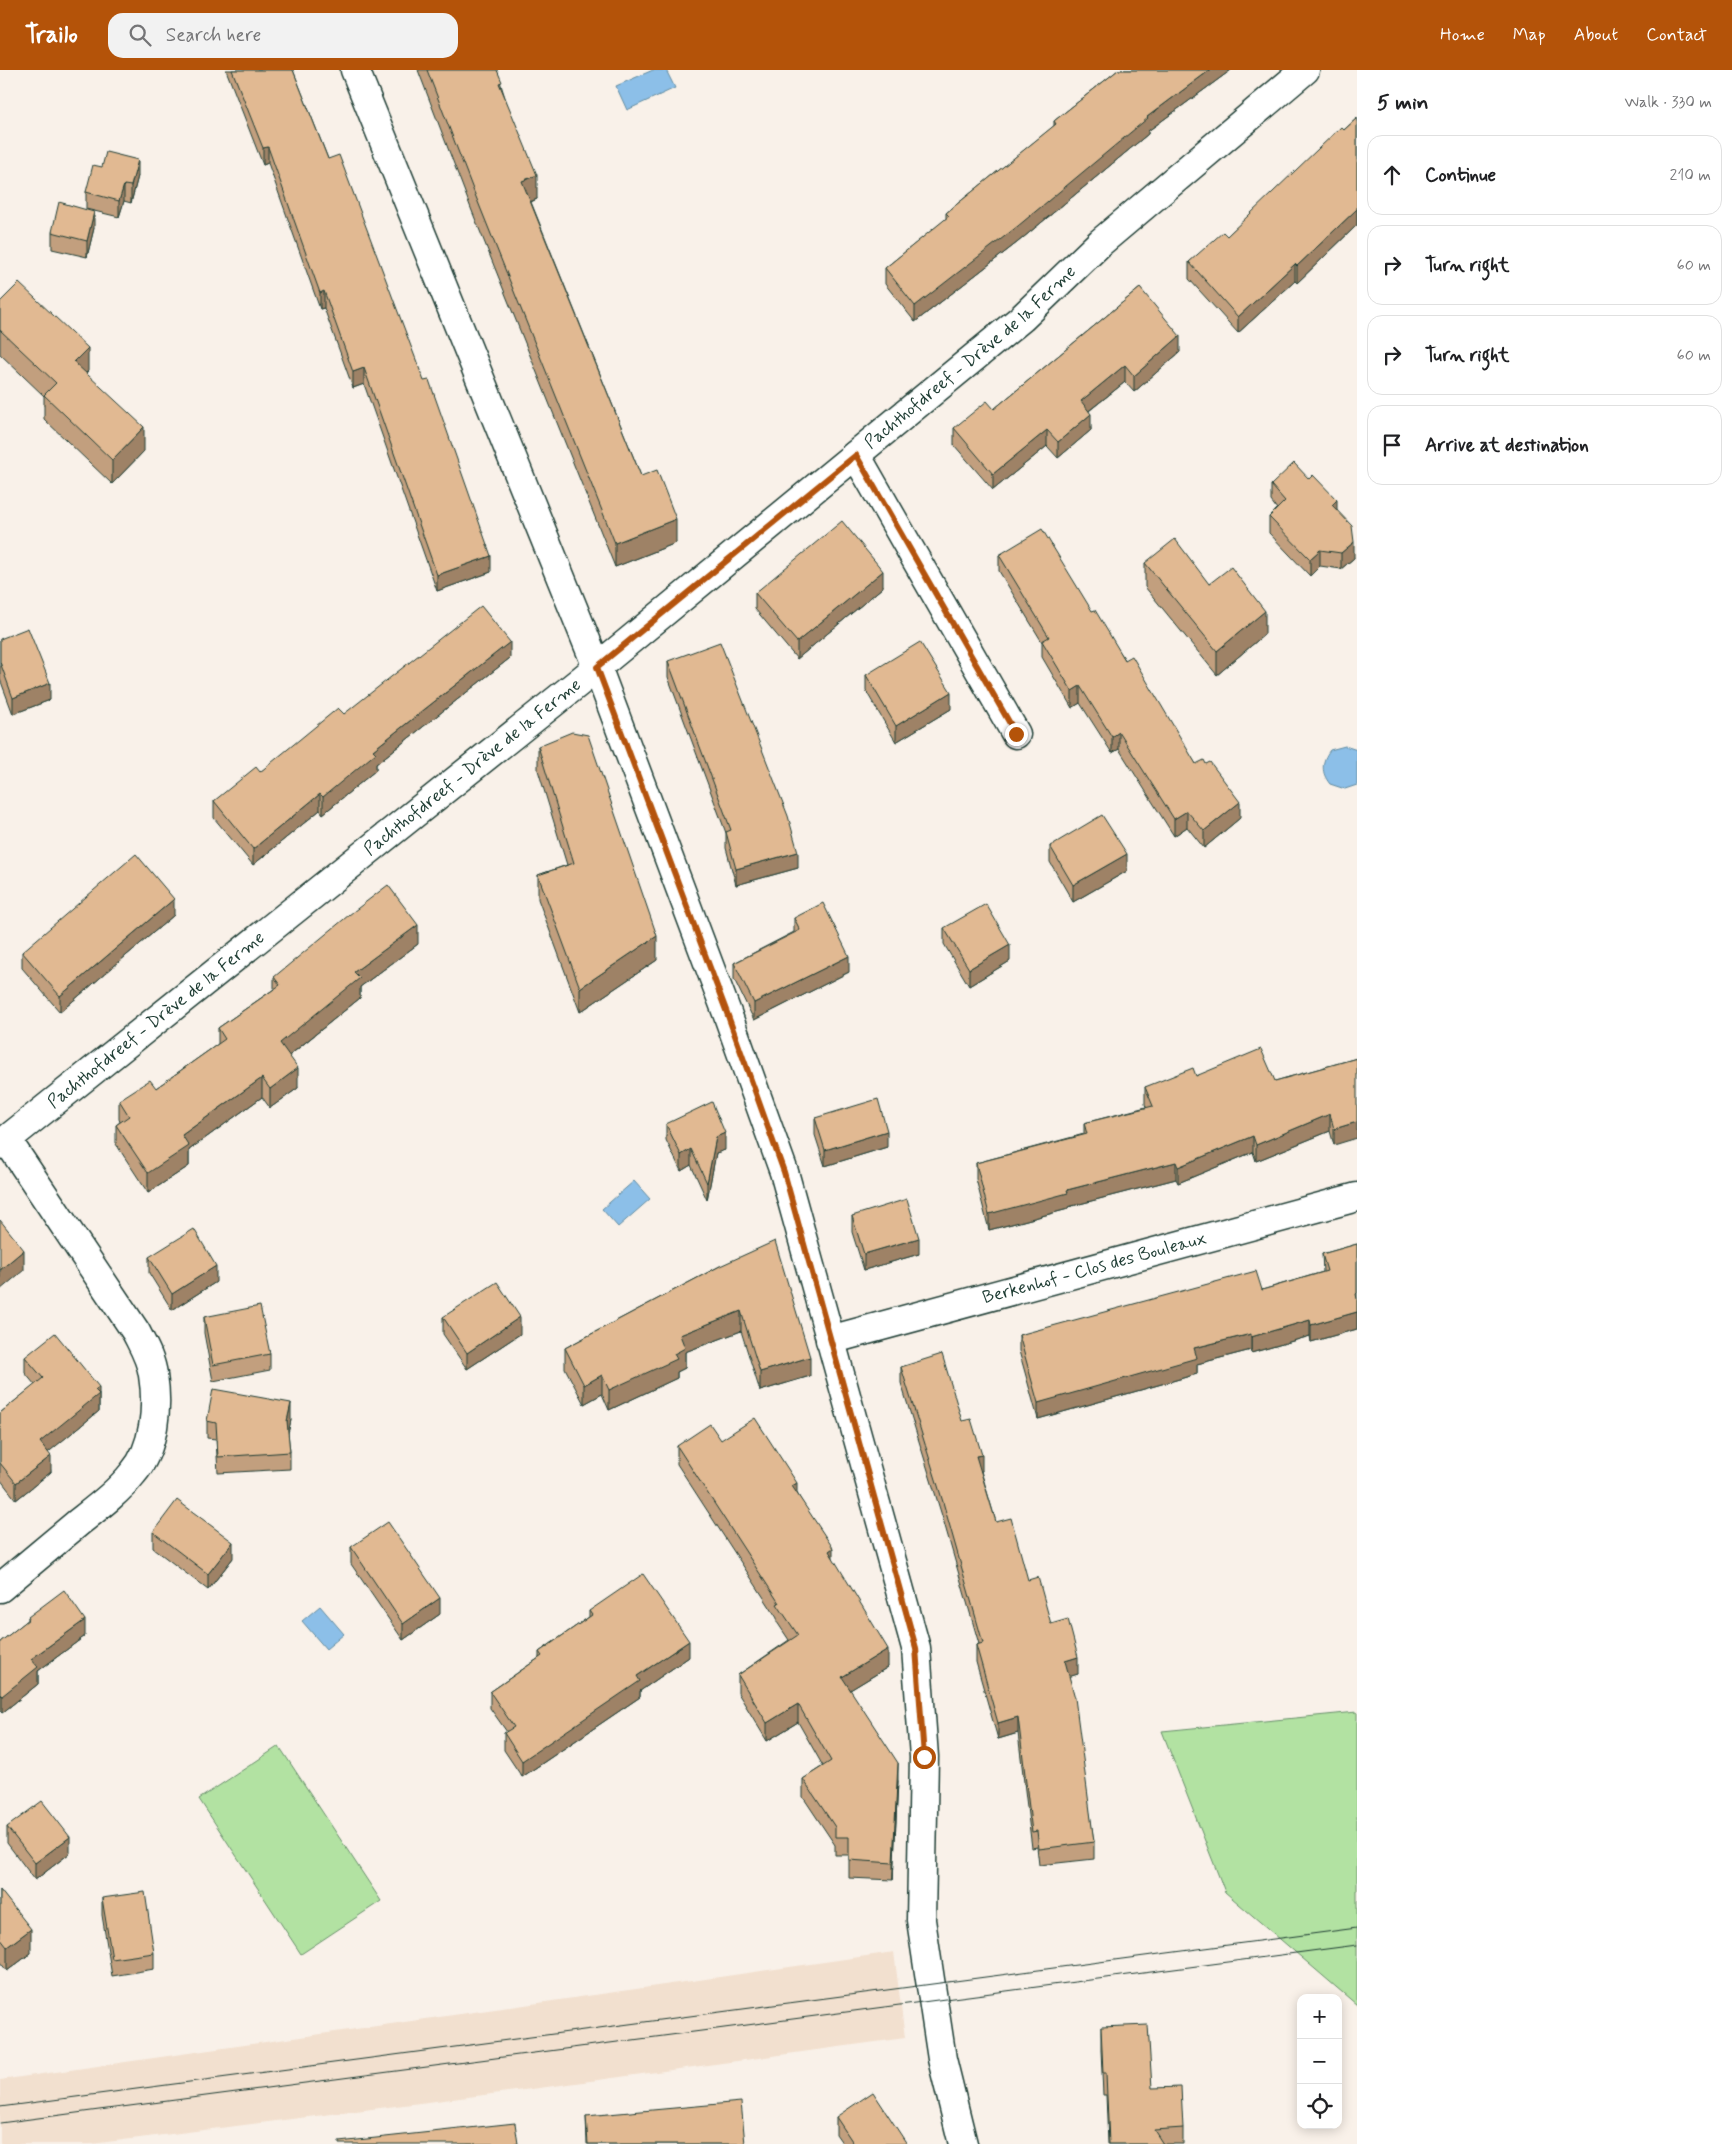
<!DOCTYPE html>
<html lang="en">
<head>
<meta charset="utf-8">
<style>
	body { margin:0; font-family:Mynerve,sans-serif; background:#f2f2f2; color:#202124 }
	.controls { position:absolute; right:15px; bottom:15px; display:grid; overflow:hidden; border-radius:10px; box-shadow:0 2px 12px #0003 }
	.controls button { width:45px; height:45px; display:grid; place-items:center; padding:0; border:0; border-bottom:1px solid #e0e0e0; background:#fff; color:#202124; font:25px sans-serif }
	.stop { position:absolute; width:15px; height:15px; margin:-11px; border:4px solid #b45309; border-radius:50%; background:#fff }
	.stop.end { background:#b45309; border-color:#fff; box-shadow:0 1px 5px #0008 }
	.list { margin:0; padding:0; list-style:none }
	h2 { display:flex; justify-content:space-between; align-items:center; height:65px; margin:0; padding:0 20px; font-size:21px }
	h2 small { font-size:16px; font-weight:400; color:#757577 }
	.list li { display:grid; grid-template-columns:32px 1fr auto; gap:15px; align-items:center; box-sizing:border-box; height:80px; margin:0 10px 10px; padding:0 10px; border:1px solid #e0e0e0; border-radius:15px }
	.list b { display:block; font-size:19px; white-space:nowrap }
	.list em { font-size:16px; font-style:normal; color:#757577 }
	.icon { flex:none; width:28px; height:28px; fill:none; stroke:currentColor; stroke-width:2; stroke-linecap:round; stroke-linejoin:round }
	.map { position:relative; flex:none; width:1357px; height:2074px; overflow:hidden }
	header { display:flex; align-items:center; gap:30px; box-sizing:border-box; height:70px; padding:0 25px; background:#b45309; color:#fff }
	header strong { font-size:24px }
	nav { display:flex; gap:28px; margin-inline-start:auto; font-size:18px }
	.search { width:350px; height:45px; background:#f2f2f2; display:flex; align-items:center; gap:12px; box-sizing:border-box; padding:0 18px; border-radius:15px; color:#757577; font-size:19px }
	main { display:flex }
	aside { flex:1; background:#fff }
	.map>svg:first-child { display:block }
	.built { fill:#f2e0cf }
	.green { fill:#b2e2a2; stroke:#68906b }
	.water { fill:#8cbfe8; stroke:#608ba0 }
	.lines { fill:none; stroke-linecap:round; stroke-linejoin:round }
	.street-casing { stroke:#1f3d34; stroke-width:31 }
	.street { stroke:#fff; stroke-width:28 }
	.tram { stroke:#1f3d34; stroke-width:1 }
	.wall { fill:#c29f7e; stroke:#1f3d34 }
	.shaded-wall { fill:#9e8266; stroke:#1f3d34 }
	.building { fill:#e1b992; stroke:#1f3d34 }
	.route { stroke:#b45309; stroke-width:6 }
	.labels { text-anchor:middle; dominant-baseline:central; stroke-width:4.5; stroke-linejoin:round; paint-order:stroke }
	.street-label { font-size:18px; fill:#1f3d34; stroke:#fff }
</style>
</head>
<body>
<header>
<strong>Trailo</strong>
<div class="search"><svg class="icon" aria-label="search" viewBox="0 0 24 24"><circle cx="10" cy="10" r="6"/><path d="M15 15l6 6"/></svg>Search here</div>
<nav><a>Home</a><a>Map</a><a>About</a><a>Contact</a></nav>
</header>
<main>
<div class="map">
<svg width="1357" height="2074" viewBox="0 0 1357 2074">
	<rect width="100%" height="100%" fill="#f9f1e9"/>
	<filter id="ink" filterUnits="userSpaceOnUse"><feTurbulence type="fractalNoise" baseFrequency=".02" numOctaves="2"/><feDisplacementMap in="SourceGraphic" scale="10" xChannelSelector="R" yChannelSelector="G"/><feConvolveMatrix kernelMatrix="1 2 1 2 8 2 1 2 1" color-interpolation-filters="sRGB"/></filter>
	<g filter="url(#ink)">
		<polygon class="built" points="894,1882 905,1968 532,2019 91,2074 0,2074 0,2010"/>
		<g class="green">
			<polygon points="1357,1642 1357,1935 1225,1822 1162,1661"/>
			<polygon points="279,1676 381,1831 301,1884 199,1729"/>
		</g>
		<g class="water">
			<polygon points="653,0 666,0 675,18 627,40 616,16"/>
			<path d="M1345,676L1357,680V715L1345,719L1330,714C1321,703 1321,692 1330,680Z"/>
			<polygon points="634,1111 650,1129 618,1157 602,1139"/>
			<polygon points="320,1536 344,1564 326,1579 302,1551"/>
		</g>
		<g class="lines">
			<g class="street-casing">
				<g id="street">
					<polyline points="355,0 597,597 727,943 784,1102 916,1578 924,1687 921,1850 942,1989 963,2074"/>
					<polyline points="856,385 1016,664"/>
					<path id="s1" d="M0,1075L578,613L1022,248L1101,172L1305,0"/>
					<path id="s2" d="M830,1270L1357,1127"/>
					<path d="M0,1518C26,1496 53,1474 79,1452C98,1437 118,1422 133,1403C155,1378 158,1336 153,1305C151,1289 143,1276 136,1262L7,1070"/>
				</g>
			</g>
			<use href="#street" class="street"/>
			<g class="tram">
				<polyline points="0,2037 1357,1858"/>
				<polyline points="0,2053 1357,1875"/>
			</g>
		</g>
		<g class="wall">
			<polygon points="226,0 293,0 491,502 437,521 364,314 353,318 324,238 320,239 268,93 263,95"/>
			<polygon points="418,0 497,0 502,18 537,129 531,132 641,406 676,473 615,497 472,141"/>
			<polygon points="1118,0 1231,0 1148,61 1148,64 1018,172 915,252 885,214 885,198 946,149 946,143 1054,56 1054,51"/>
			<polygon points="1357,48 1357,155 1297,213 1295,211 1238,263 1189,209 1189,192 1227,166"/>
			<polygon points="102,97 138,106 131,133 124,131 119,147 86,139 86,122"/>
			<polygon points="94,158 87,187 52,179 52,162"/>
			<polygon points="1140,218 1180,282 1134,322 1125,312 1089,341 1091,360 1058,388 1047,376 993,420 954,375 954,358 994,339"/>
			<polygon points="0,232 88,301 86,303 144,381 112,414 44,349 44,326 0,284"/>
			<polygon points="1271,415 1337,440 1354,488 1341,499 1320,496 1310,506 1269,463 1269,447 1277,439 1271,431"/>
			<polygon points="999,485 1092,541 1196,694 1240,748 1204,778 1187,757 1174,766 1119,679 1112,683 1080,633 1072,638 1042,587 1042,572 999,501"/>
			<polygon points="1145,493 1209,514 1265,564 1217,605 1145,517"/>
			<polygon points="883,517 797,589 755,539 755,523"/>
			<polygon points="0,569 50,630 13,644 0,609"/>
			<polygon points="510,588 376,694 376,700 323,744 320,740 253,795 214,748 214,731 260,702 344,644"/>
			<polygon points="668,591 798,798 736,815 726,778 726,763 668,607"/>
			<polygon points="866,605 951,639 896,672 866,621"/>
			<polygon points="538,676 657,890 580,942 538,829 538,805 567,795 538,700"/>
			<polygon points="1050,776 1127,801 1073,832 1050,792"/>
			<polygon points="174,845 60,942 22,898 22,882"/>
			<polygon points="794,848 849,902 754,950 734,909 734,893 794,862"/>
			<polygon points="944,858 1010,891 969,916 944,874"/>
			<polygon points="418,874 360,917 360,928 289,986 298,1018 270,1038 262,1027 189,1080 189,1096 148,1123 116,1074 116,1055 120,1052 119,1049 119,1030 156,1018 218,974 218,958 274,919 274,907"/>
			<polygon points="1357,988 1334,1075 1330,1061 1256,1091 1253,1082 1178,1113 1176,1109 1068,1137 1068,1139 989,1160 976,1109 976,1093 1084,1064 1084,1053 1146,1037 1145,1034 1145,1017 1196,1006 1275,1011"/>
			<polygon points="815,1048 887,1077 825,1096 815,1065"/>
			<polygon points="666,1054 725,1080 716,1083 707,1130 691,1095 681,1101 666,1070"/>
			<polygon points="852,1146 919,1184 864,1200 852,1162"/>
			<polygon points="1357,1174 1357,1259 1311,1272 1310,1266 1251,1283 1251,1280 1197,1294 1197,1304 1038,1349 1019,1281 1019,1265 1262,1220 1323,1202 1322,1184"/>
			<polygon points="149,1187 216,1212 172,1240 149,1203"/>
			<polygon points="720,1196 810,1306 760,1321 741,1261 685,1282 685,1298 677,1302 677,1308 609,1340 602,1324 584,1334 565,1298 565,1278"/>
			<polygon points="204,1247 270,1284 270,1300 213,1311 204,1263"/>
			<polygon points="443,1247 520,1264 467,1299 443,1264"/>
			<polygon points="25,1287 99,1323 99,1341 48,1382 51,1402 16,1430 0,1409 0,1343 35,1315 25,1303"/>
			<polygon points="901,1297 962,1351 982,1401 981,1401 996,1452 1078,1604 1069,1606 1094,1772 1094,1789 1039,1795 1037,1777 1032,1778 1018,1663 998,1669 976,1592 976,1575 979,1574 943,1449 901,1313"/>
			<polygon points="291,1350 288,1363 290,1382 290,1399 218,1403 216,1369 207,1368 207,1351"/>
			<polygon points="721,1370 797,1423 833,1489 888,1597 850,1620 898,1711 893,1810 849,1808 849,1785 835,1785 835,1775 803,1727 803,1709 823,1696 798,1652 767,1671 738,1623 738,1605 789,1570 777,1552 777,1548 677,1394 677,1376"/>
			<polygon points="153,1462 233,1488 208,1520 153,1478"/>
			<polygon points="351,1477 440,1544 403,1570 351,1494"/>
			<polygon points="589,1541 689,1587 640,1621 640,1627 522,1707 504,1680 504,1663 507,1662 490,1638 490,1622 539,1588 539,1582 589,1547"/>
			<polygon points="28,1547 85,1566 38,1601 38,1614 2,1643 0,1641 0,1572 28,1550"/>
			<polygon points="7,1757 70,1783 35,1810 7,1773"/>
			<polygon points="0,1820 31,1883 7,1901 0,1892"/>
			<polygon points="102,1828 154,1883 154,1899 112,1906 102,1845"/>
			<polygon points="1101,1957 1152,2018 1183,2058 1183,2074 1108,2074 1106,2025 1103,2025 1101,1980"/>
			<polygon points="586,2046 745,2074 587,2074"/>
			<polygon points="836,2047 907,2074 843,2074 836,2064"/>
		</g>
		<g class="shaded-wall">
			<polygon points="1210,0 1231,0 1148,61 1148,64 1018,172 915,252 915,236 1147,47"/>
			<polygon points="268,77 268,93 263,95 263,78"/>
			<polygon points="138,90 138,106 131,133 131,116"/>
			<polygon points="537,105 537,129 522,135 522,111"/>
			<polygon points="124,115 124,131 119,147 119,131"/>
			<polygon points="1357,139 1357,155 1297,213 1297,196"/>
			<polygon points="94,142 94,158 87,187 87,171"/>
			<polygon points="1295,194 1295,211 1238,263 1238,247"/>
			<polygon points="324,221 324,238 320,239 320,223"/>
			<polygon points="1180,266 1180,282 1134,322 1134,306"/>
			<polygon points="88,278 88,301 74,316 74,292"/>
			<polygon points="1125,295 1125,312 1081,347 1081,331"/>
			<polygon points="364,298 364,314 353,318 353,302"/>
			<polygon points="1091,344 1091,360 1058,388 1058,372"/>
			<polygon points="144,357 144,381 112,414 112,390"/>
			<polygon points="1047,360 1047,376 993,420 993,404"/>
			<polygon points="1337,430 1337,446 1332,435"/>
			<polygon points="676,449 676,473 615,497 615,473"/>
			<polygon points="1354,472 1354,488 1341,499 1341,483"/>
			<polygon points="1320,480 1320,496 1310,506 1310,489"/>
			<polygon points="491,486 491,502 437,521 437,505"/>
			<polygon points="883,501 883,517 797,589 797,572"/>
			<polygon points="1265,541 1265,564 1217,605 1217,581"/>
			<polygon points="510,572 510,588 376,694 376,700 323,744 323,727 373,680"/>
			<polygon points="50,613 50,630 13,644 13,628"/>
			<polygon points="1080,616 1080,633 1072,638 1072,621"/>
			<polygon points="951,622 951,639 896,672 896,656"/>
			<polygon points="1119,662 1119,679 1112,683 1112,667"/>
			<polygon points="320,724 320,740 253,795 253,779"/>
			<polygon points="1240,732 1240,748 1204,778 1204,761"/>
			<polygon points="1187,741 1187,757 1174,766 1174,749"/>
			<polygon points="798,782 798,798 736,815 736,799"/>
			<polygon points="1127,784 1127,801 1073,832 1073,815"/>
			<polygon points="174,829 174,845 60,942 60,926"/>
			<polygon points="418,855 418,874 360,917 360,928 280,993 280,973 354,902"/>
			<polygon points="657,866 657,890 580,942 580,918"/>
			<polygon points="1010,875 1010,891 969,916 969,899"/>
			<polygon points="849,886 849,902 754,950 754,933"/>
			<polygon points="298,998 298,1018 270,1038 270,1019"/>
			<polygon points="262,1008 262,1027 189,1080 189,1096 148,1123 148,1103 182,1065"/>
			<polygon points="1330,1044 1330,1061 1256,1091 1256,1075"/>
			<polygon points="1357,1052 1357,1068 1334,1075 1334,1059"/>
			<polygon points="887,1061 887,1077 825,1096 825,1080"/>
			<polygon points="725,1063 725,1080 716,1083 707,1130 707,1113 716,1067"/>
			<polygon points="1253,1066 1253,1082 1178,1113 1178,1097"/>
			<polygon points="691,1079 691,1095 681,1101 681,1085"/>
			<polygon points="1176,1092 1176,1109 1068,1137 1068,1139 989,1160 989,1144 1067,1120"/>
			<polygon points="919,1168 919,1184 864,1200 864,1184"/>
			<polygon points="24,1180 24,1200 0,1220 0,1200"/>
			<polygon points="216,1196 216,1212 172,1240 172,1224"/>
			<polygon points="741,1241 741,1261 685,1282 685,1298 677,1302 677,1308 609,1340 609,1320 674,1284 680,1265"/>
			<polygon points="1357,1242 1357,1259 1311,1272 1311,1255"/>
			<polygon points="520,1247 520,1264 467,1299 467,1283"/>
			<polygon points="1310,1250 1310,1266 1251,1283 1251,1267"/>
			<polygon points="1251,1264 1251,1280 1197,1294 1197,1304 1038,1349 1038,1333 1194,1278"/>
			<polygon points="810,1287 810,1306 760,1321 760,1302"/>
			<polygon points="602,1305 602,1324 584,1334 584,1315"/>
			<polygon points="99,1317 99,1341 40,1389 40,1372"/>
			<polygon points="291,1333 291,1350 287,1368 287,1351"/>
			<polygon points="982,1385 982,1401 976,1403 976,1386"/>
			<polygon points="51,1386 51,1402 16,1430 16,1413"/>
			<polygon points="797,1413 797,1431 792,1416"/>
			<polygon points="233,1472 233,1488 208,1520 208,1504"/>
			<polygon points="833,1478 833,1496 829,1481"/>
			<polygon points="440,1528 440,1544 403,1570 403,1554"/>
			<polygon points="85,1550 85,1566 38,1601 38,1614 2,1643 2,1626 31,1589"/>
			<polygon points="689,1571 689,1587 640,1621 640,1627 522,1707 522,1691 637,1606"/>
			<polygon points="888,1579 888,1597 842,1625 842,1607"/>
			<polygon points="1078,1587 1078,1604 1065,1608 1065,1591"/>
			<polygon points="798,1634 798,1652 767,1671 767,1653"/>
			<polygon points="1018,1647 1018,1663 998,1669 998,1653"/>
			<polygon points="898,1693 898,1711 893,1810 893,1793"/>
			<polygon points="70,1767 70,1783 35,1810 35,1793"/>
			<polygon points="31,1859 31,1883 7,1901 7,1877"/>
		</g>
		<g class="building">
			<polygon points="232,0 293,0 328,89 339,85 424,311 429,310 491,486 437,505 364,298 353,302 324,221 320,223 268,77 263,78"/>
			<polygon points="427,0 497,0 502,12 499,13 537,105 522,111 641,406 657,400 676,449 615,473 472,117"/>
			<polygon points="1118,0 1210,0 1147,47 1148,48 1018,156 915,236 885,198 949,146 946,143 1056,54 1054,51"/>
			<polygon points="1357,48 1357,139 1297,196 1295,194 1238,247 1189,192 1223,162 1227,166 1341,57 1344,60"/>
			<polygon points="106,82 138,90 131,116 124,115 119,131 86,122 93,95 102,97"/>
			<polygon points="59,132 94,142 87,171 52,162"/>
			<polygon points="19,213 88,278 74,292 144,357 112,390 44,325 56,313 0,260 0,232"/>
			<polygon points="1140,218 1180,266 1134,306 1125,295 1081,331 1091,344 1058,372 1047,360 993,404 954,358 987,331 994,339"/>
			<polygon points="1294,393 1309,409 1313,405 1337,430 1332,435 1352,456 1354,472 1341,483 1320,480 1310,489 1269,447 1285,431 1271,415"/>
			<polygon points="842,451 883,501 797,572 755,523"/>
			<polygon points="1042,459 1092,541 1095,540 1125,590 1132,586 1196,694 1204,690 1206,694 1210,692 1240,732 1204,761 1187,741 1174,749 1119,662 1112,667 1080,616 1072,621 1042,571 1049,567 999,485"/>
			<polygon points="1175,469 1209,514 1231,497 1265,541 1217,581 1145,493"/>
			<polygon points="481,536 510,572 373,680 376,683 323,727 320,724 253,779 214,731 256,697 260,702 338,638 344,644"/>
			<polygon points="28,558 50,613 13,628 0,592 0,569"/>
			<polygon points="720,572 788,746 798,782 736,799 726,762 731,760 668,591"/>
			<polygon points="920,572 951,622 896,656 866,605"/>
			<polygon points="572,662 588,665 657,866 580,918 538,805 574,793 538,676"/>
			<polygon points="1102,745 1127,784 1073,815 1050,776"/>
			<polygon points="136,784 174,829 60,926 22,882"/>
			<polygon points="388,815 418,855 354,902 360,908 280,973 298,998 270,1019 262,1008 182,1065 189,1076 148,1103 116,1055 129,1046 119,1030 150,1010 156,1018 225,969 218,958 280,915 274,907 349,845"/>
			<polygon points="823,833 849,886 754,933 734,893 800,860 794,848"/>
			<polygon points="986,834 1010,875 969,899 944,858"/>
			<polygon points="1261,979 1275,1011 1357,988 1357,1052 1334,1059 1330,1044 1256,1075 1253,1066 1178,1097 1176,1092 1067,1120 1068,1123 989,1144 976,1093 1087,1064 1084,1053 1153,1036 1145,1017 1193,998 1196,1006"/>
			<polygon points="878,1029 887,1061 825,1080 815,1048"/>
			<polygon points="712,1032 725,1063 716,1067 707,1113 691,1079 681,1085 666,1054"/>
			<polygon points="907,1129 919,1168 864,1184 852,1146"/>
			<polygon points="0,1150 24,1180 0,1200"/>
			<polygon points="194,1159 216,1196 172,1224 149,1187"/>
			<polygon points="775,1171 810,1287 760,1302 741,1241 680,1265 685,1278 674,1284 677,1289 609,1320 602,1305 584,1315 565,1278 720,1196"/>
			<polygon points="1357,1174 1357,1223 1356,1224 1357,1229 1357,1242 1311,1255 1310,1250 1251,1267 1251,1264 1194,1278 1197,1288 1038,1333 1019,1265 1256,1201 1262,1220 1327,1201 1322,1184"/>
			<polygon points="497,1212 520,1247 467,1283 443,1247"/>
			<polygon points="260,1236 270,1284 213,1295 204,1247"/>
			<polygon points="55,1263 99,1317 95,1320 99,1324 40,1372 51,1386 16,1413 0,1393 0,1343 43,1308 25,1287"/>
			<polygon points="942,1284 962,1351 971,1349 982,1385 976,1386 996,1452 1011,1448 1028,1510 1038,1507 1051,1554 1068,1549 1078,1587 1065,1591 1075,1628 1094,1772 1039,1779 1037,1761 1032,1762 1018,1647 998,1653 976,1575 983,1573 943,1432 901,1297"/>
			<polygon points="213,1319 291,1333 287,1351 290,1382 218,1387 216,1353 207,1351"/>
			<polygon points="755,1348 797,1413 792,1416 833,1478 829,1481 888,1579 842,1607 898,1693 893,1793 849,1790 849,1767 835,1767 835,1757 803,1709 831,1691 798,1634 767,1653 738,1605 798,1565 777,1534 779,1533 677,1376 710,1354 721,1370"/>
			<polygon points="177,1430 233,1472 208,1504 153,1462"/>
			<polygon points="388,1452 440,1528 403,1554 351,1477"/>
			<polygon points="643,1504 689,1571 637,1606 640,1611 522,1691 504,1663 514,1657 490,1622 542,1586 539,1582 592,1545 589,1541"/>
			<polygon points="64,1520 85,1550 31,1589 38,1597 2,1626 0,1624 0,1572 29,1549 28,1547"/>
			<polygon points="42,1731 70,1767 35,1793 7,1757"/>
			<polygon points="0,1820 31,1859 7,1877 0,1868"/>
			<polygon points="145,1822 154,1883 112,1889 102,1828"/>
			<polygon points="1148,1955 1152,2018 1181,2017 1183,2058 1154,2060 1163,2074 1109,2074 1106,2003 1103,2003 1101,1957"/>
			<polygon points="873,2022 907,2074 854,2074 836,2047"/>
			<polygon points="741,2032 745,2074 588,2074 586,2046"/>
			<polygon points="515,2053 518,2074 339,2074 339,2072"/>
		</g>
	</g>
	<g class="lines" filter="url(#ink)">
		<polyline class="route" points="924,1687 916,1578 784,1102 727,943 597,597 856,385 1016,664"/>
	</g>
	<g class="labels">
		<g class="street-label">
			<text stroke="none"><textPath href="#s1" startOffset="1250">Pachthofdreef - Drève de la Ferme</textPath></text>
			<text stroke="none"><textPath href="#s1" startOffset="605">Pachthofdreef - Drève de la Ferme</textPath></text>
			<text stroke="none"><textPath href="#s1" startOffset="200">Pachthofdreef - Drève de la Ferme</textPath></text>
			<text stroke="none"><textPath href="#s2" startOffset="274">Berkenhof - Clos des Bouleaux</textPath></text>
		</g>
	</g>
</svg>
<div class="controls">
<button>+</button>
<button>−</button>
<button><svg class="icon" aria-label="locate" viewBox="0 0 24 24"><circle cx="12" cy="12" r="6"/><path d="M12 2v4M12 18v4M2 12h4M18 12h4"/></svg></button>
</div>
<div class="stop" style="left:924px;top:1687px"></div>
<div class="stop end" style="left:1016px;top:664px"></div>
</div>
<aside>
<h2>5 min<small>Walk · 330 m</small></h2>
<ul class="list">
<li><svg class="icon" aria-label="ahead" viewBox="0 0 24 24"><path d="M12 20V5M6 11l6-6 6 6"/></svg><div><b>Continue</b></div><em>210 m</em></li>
<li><svg class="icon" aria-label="right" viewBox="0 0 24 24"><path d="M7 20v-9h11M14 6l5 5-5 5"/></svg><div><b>Turn right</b></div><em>60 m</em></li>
<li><svg class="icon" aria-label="right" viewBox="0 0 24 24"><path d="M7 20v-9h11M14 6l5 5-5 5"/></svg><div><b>Turn right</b></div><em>60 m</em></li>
<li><svg class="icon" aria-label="arrive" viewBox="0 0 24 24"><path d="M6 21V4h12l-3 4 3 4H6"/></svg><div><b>Arrive at destination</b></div></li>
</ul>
</aside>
</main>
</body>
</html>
